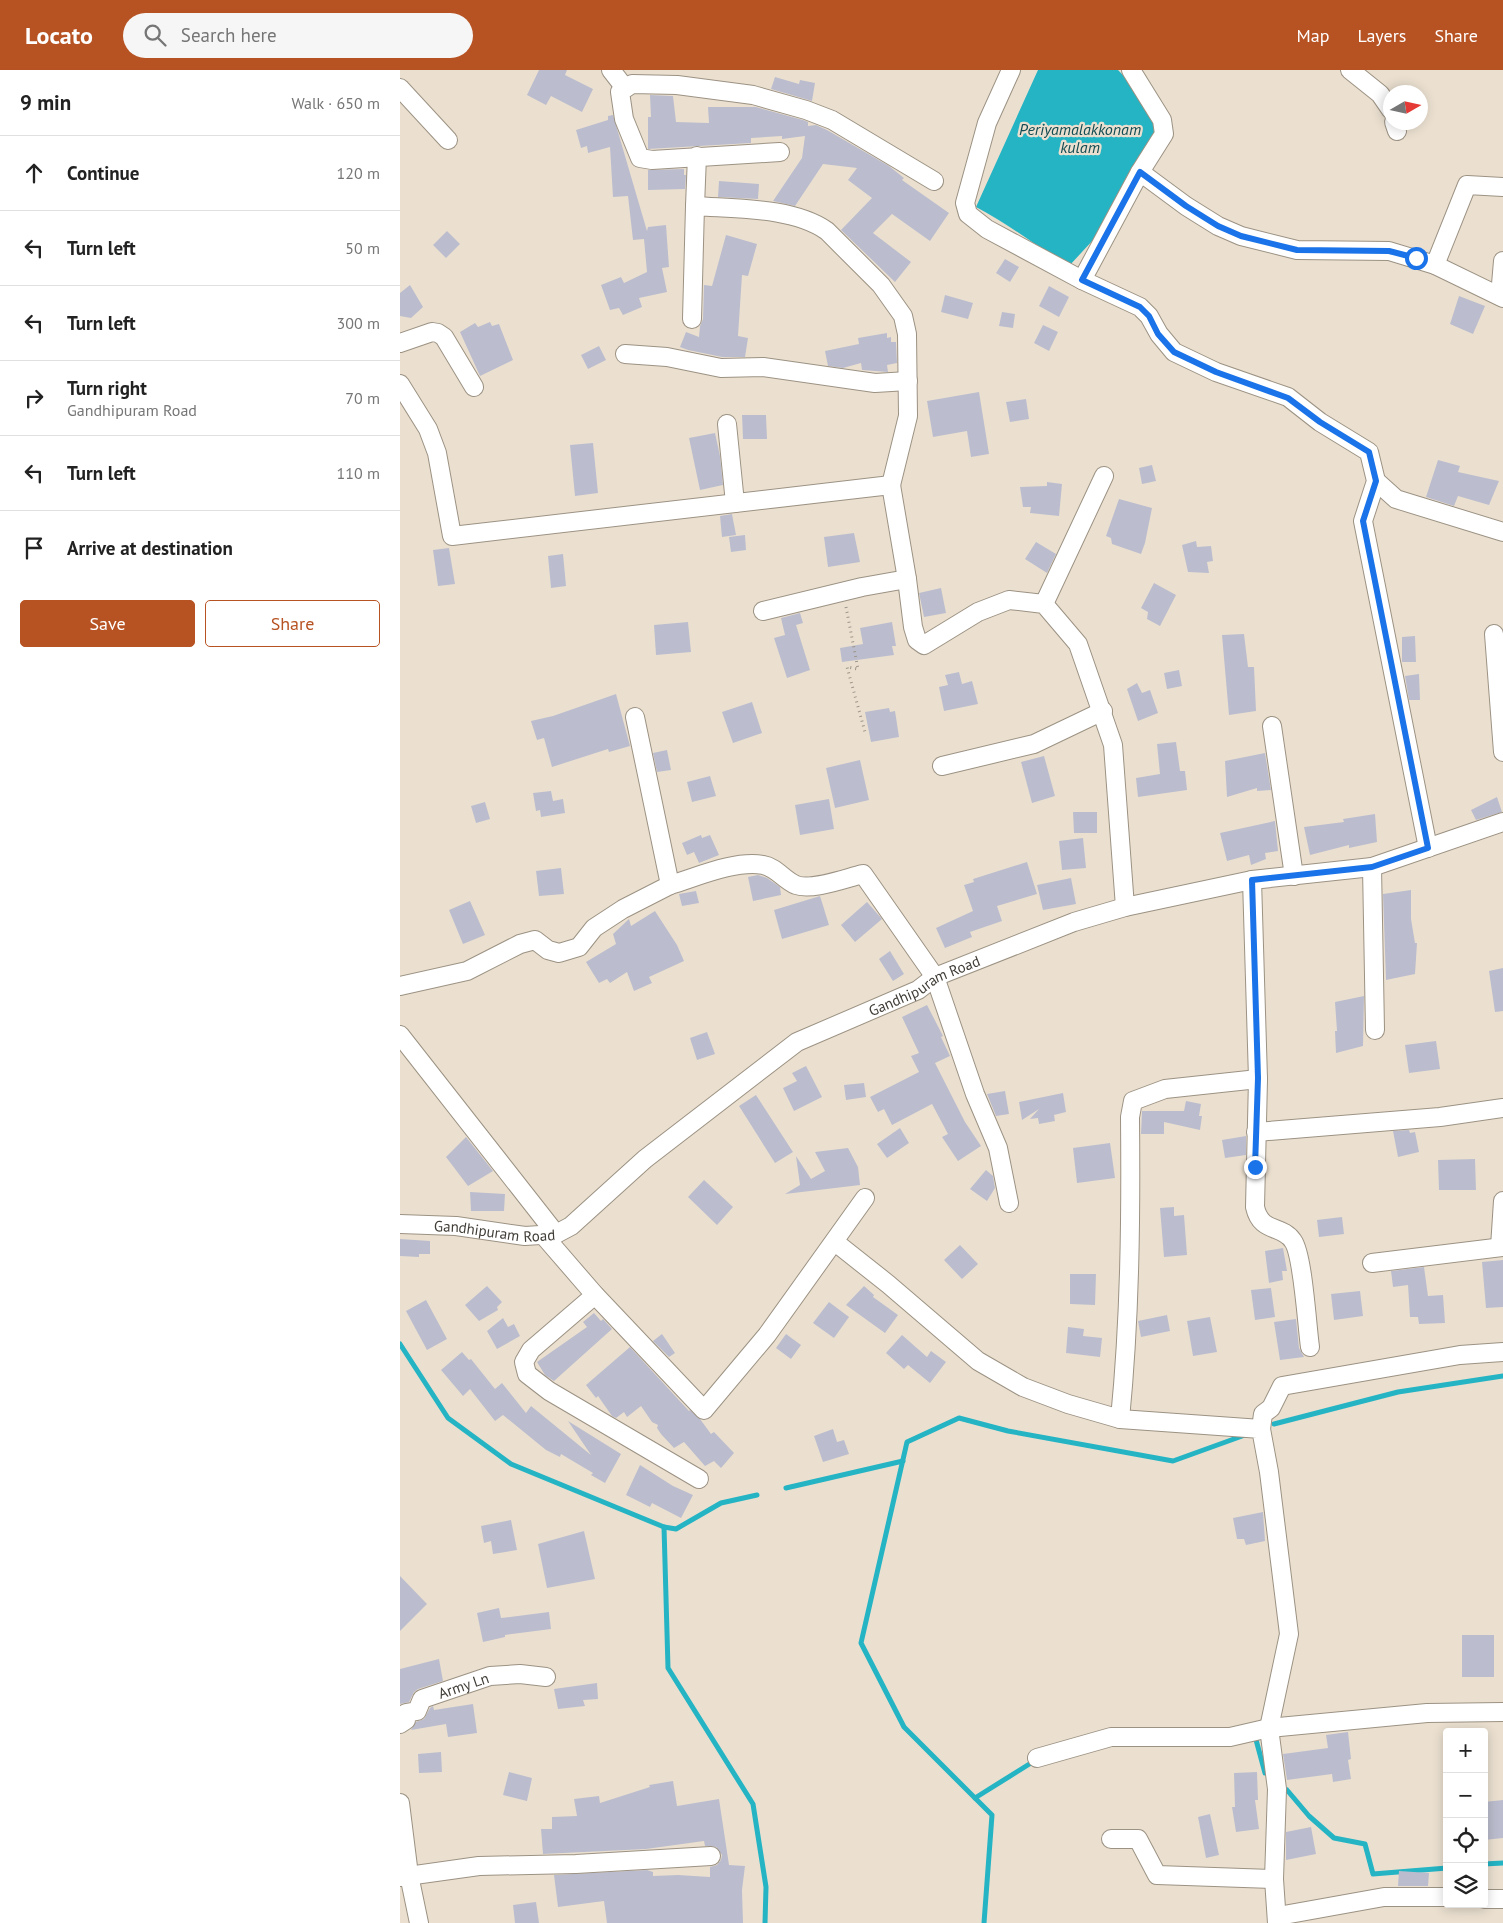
<!DOCTYPE html>
<html lang="en">
<head>
<meta charset="utf-8">
<style>
	body { margin:0; font-family:"PT Sans",sans-serif; background:#f6f6f6; color:#222 }
	.controls { position:absolute; right:15px; bottom:15px; display:grid; overflow:hidden; border-radius:5px; box-shadow:0 2px 12px #0003 }
	.controls button { width:45px; height:45px; display:grid; place-items:center; padding:0; border:0; border-bottom:1px solid #e0e0e0; background:#fff; color:#222; font:25px sans-serif }
	.compass { position:absolute; left:983px; top:15px; width:45px; height:45px; border-radius:50%; background:#fff; box-shadow:0 2px 12px #0003; rotate:81deg }
	.stop { position:absolute; width:15px; height:15px; margin:-11px; border:4px solid #1a73e8; border-radius:50%; background:#fff }
	.stop.end { background:#1a73e8; border-color:#fff; box-shadow:0 1px 5px #0008 }
	.list { margin:0; padding:0; list-style:none }
	h2 { display:flex; justify-content:space-between; align-items:center; height:65px; margin:0; padding:0 20px; font-size:21px }
	h2 small { font-size:16px; font-weight:400; color:#767676 }
	.list li { display:grid; grid-template-columns:32px 1fr auto; gap:15px; align-items:center; box-sizing:border-box; height:75px; padding:0 20px; border-top:1px solid #e0e0e0 }
	.list b { display:block; font-size:19px; white-space:nowrap }
	.list p { margin:0; font-size:16px; white-space:nowrap; color:#767676 }
	.list em { font-size:16px; font-style:normal; color:#767676 }
	.actions { display:flex; gap:10px; padding:15px 20px }
	.actions a { flex:1; padding:11px 0; border:1px solid #b75222; border-radius:5px; text-align:center; font-size:18px; color:#b75222 }
	.actions .main { background:#b75222; color:#fff }
	.icon { flex:none; width:28px; height:28px; fill:none; stroke:currentColor; stroke-width:2; stroke-linecap:round; stroke-linejoin:round }
	.map { position:relative; flex:none; width:1103px; height:1853px; overflow:hidden }
	header { display:flex; align-items:center; gap:30px; box-sizing:border-box; height:70px; padding:0 25px; background:#b75222; color:#fff }
	header strong { font-size:24px }
	nav { display:flex; gap:28px; margin-inline-start:auto; font-size:18px }
	.search { width:350px; height:45px; background:#f6f6f6; display:flex; align-items:center; gap:12px; box-sizing:border-box; padding:0 18px; border-radius:28px; color:#767676; font-size:19px }
	main { display:flex }
	aside { flex:1; background:#fff }
	.map>svg:first-child { display:block }
	.water { fill:#24b4c4 }
	.lines { fill:none; stroke-linecap:round; stroke-linejoin:round }
	.stream { stroke:#24b4c4; stroke-width:5 }
	.building { fill:#bbbdce }
	.minor-casing { stroke:#9c9283; stroke-width:20 }
	.path { stroke:#9e968a; stroke-width:3; stroke-dasharray:1 4; stroke-linecap:butt }
	.minor { stroke:#fff; stroke-width:18 }
	.route { stroke:#1a73e8; stroke-width:6 }
	.labels { text-anchor:middle; dominant-baseline:central; stroke-width:4.5; stroke-linejoin:round; paint-order:stroke }
	.street-label { font-size:15px; fill:#403c36; stroke:#ebe0d0 }
	.water-label { font-size:16px; font-style:italic; fill:#124b52; stroke:#ebe0d0 }
</style>
</head>
<body>
<header>
<strong>Locato</strong>
<div class="search"><svg class="icon" aria-label="search" viewBox="0 0 24 24"><circle cx="10" cy="10" r="6"/><path d="M15 15l6 6"/></svg>Search here</div>
<nav><a>Map</a><a>Layers</a><a>Share</a></nav>
</header>
<main>
<aside>
<h2>9 min<small>Walk · 650 m</small></h2>
<ul class="list">
<li><svg class="icon" aria-label="ahead" viewBox="0 0 24 24"><path d="M12 20V5M6 11l6-6 6 6"/></svg><div><b>Continue</b></div><em>120 m</em></li>
<li><svg class="icon" aria-label="left" viewBox="0 0 24 24"><path d="M17 20v-9H6M10 6l-5 5 5 5"/></svg><div><b>Turn left</b></div><em>50 m</em></li>
<li><svg class="icon" aria-label="left" viewBox="0 0 24 24"><path d="M17 20v-9H6M10 6l-5 5 5 5"/></svg><div><b>Turn left</b></div><em>300 m</em></li>
<li><svg class="icon" aria-label="right" viewBox="0 0 24 24"><path d="M7 20v-9h11M14 6l5 5-5 5"/></svg><div><b>Turn right</b><p>Gandhipuram Road</p></div><em>70 m</em></li>
<li><svg class="icon" aria-label="left" viewBox="0 0 24 24"><path d="M17 20v-9H6M10 6l-5 5 5 5"/></svg><div><b>Turn left</b></div><em>110 m</em></li>
<li><svg class="icon" aria-label="arrive" viewBox="0 0 24 24"><path d="M6 21V4h12l-3 4 3 4H6"/></svg><div><b>Arrive at destination</b></div></li>
</ul>
<div class="actions"><a class="main">Save</a><a>Share</a></div>
</aside>
<div class="map">
<svg width="1103" height="1853" viewBox="0 0 1103 1853">
	<rect width="100%" height="100%" fill="#ebe0d0"/>
	<path class="water" d="M638,0H718L743,26L761,60L716,137L694,169L669,196C637,177 609,154 576,137Z"/>
	<g class="lines">
		<g class="stream">
			<polyline points="0,1274 48,1348 111,1394 264,1457 276,1459 321,1433 357,1425"/>
			<polyline points="874,1354 998,1322 1103,1306"/>
			<polyline points="386,1418 503,1391"/>
			<polyline points="264,1457 268,1598 353,1734 366,1817 365,1853"/>
			<polyline points="855,1666 865,1703"/>
			<polyline points="887,1720 909,1746 934,1768 965,1774 973,1804 1047,1798"/>
			<polyline points="575,1728 631,1693 637,1692"/>
			<polyline points="1084,1794 1103,1793"/>
			<polyline points="584,1853 592,1745 504,1657 461,1573 507,1372 559,1348 608,1361 773,1391 845,1365"/>
		</g>
	</g>
	<g class="building">
		<polygon points="139,0 167,0 165,5 193,19 182,42 151,26 146,35 127,25"/>
		<polygon points="375,7 399,14 400,10 415,13 412,31 371,19"/>
		<polygon points="250,25 273,26 276,52 309,53 308,37 356,37 403,50 408,52 408,56 416,55 427,60 489,96 504,108 502,110 549,143 530,171 492,144 473,163 511,192 495,212 441,160 472,128 448,110 457,98 423,94 395,136 373,131 402,88 405,66 382,69 382,66 351,68 351,73 248,79 248,47 251,47"/>
		<polygon points="213,45 247,161 248,157 266,155 269,197 262,198 267,222 239,228 242,237 223,245 219,238 210,240 201,215 221,207 224,213 247,202 244,169 233,170 228,126 213,127 210,77 188,83 187,76 181,78 176,60 208,50 208,46"/>
		<polygon points="284,99 284,105 286,105 285,119 248,120 248,100"/>
		<polygon points="319,111 359,114 358,129 318,127"/>
		<polygon points="47,161 60,174 46,188 33,175"/>
		<polygon points="326,165 357,174 348,206 342,205 338,266 348,268 345,287 322,287 288,280 280,277 286,262 299,267 300,256 303,249 304,215 312,216"/>
		<polygon points="605,189 619,197 610,212 596,203"/>
		<polygon points="10,215 23,237 11,248 0,246 0,223"/>
		<polygon points="649,216 669,227 659,247 639,236"/>
		<polygon points="545,225 573,233 568,249 541,242"/>
		<polygon points="1059,226 1085,236 1073,264 1050,254"/>
		<polygon points="602,242 615,244 613,258 599,256"/>
		<polygon points="90,252 92,256 99,254 113,290 80,306 60,262 75,253 78,257"/>
		<polygon points="643,255 658,262 649,281 634,273"/>
		<polygon points="487,263 487,268 491,267 491,272 496,272 496,273 497,293 487,295 488,302 462,300 461,293 443,298 428,296 425,281 459,274 458,268"/>
		<polygon points="199,276 206,290 188,299 181,285"/>
		<polygon points="579,322 589,384 571,387 567,361 533,367 527,331"/>
		<polygon points="626,329 629,349 610,352 606,332"/>
		<polygon points="342,345 366,345 367,369 343,369"/>
		<polygon points="315,363 320,386 323,415 300,420 289,368"/>
		<polygon points="193,373 198,423 175,426 170,375"/>
		<polygon points="1038,390 1060,396 1058,402 1099,411 1089,435 1058,426 1054,436 1026,427"/>
		<polygon points="752,395 756,411 742,414 739,398"/>
		<polygon points="647,412 662,414 659,446 630,443 631,437 623,437 620,417 647,416"/>
		<polygon points="719,429 752,438 745,473 741,484 712,474 711,468 706,466"/>
		<polygon points="332,444 336,465 322,467 320,446"/>
		<polygon points="454,463 460,492 428,497 424,467"/>
		<polygon points="345,465 346,480 331,482 329,467"/>
		<polygon points="796,471 797,477 811,476 813,491 807,492 809,503 788,502 782,475"/>
		<polygon points="636,472 656,484 647,503 625,489"/>
		<polygon points="49,478 55,514 38,516 33,480"/>
		<polygon points="163,484 166,516 151,518 148,486"/>
		<polygon points="754,513 776,525 760,556 747,549 748,542 741,538"/>
		<polygon points="541,518 546,543 524,547 519,523"/>
		<polygon points="400,543 403,553 396,555 410,600 387,608 374,568 385,565 381,548"/>
		<polygon points="288,552 291,582 256,585 254,555"/>
		<polygon points="492,552 496,576 492,576 494,585 442,592 440,578 463,574 460,558"/>
		<polygon points="844,564 848,597 854,597 856,641 829,645 822,565"/>
		<polygon points="1015,566 1016,592 1002,592 1002,567"/>
		<polygon points="779,600 782,616 767,619 764,603"/>
		<polygon points="559,602 562,614 572,611 578,634 544,641 539,617 548,615 545,605"/>
		<polygon points="1019,604 1020,630 1009,630 1005,606"/>
		<polygon points="737,613 742,623 750,620 758,643 738,651 727,619"/>
		<polygon points="216,624 230,676 209,682 208,679 152,697 144,668 137,670 131,651 153,646"/>
		<polygon points="352,632 362,663 333,673 322,642"/>
		<polygon points="489,638 490,642 495,641 499,667 471,672 465,642"/>
		<polygon points="776,672 780,701 785,701 787,720 738,727 736,708 760,704 757,674"/>
		<polygon points="267,680 271,700 257,702 253,683"/>
		<polygon points="865,683 871,720 857,721 857,718 827,727 825,691"/>
		<polygon points="644,686 655,726 632,733 621,692"/>
		<polygon points="460,690 469,730 435,738 426,698"/>
		<polygon points="310,706 316,726 292,732 287,712"/>
		<polygon points="151,721 153,731 163,729 165,743 141,747 140,740 136,741 133,723"/>
		<polygon points="1097,727 1102,742 1076,750 1071,740"/>
		<polygon points="429,729 434,759 400,765 395,735"/>
		<polygon points="85,732 90,749 76,753 71,736"/>
		<polygon points="673,742 697,742 697,763 674,763"/>
		<polygon points="975,744 977,772 949,778 949,775 910,785 904,757 944,752 943,749"/>
		<polygon points="875,751 878,781 865,783 866,789 851,795 849,785 827,791 820,763"/>
		<polygon points="301,765 302,768 310,765 319,785 299,793 294,782 287,785 282,773"/>
		<polygon points="683,768 686,798 662,800 659,771"/>
		<polygon points="627,792 637,824 597,836 602,851 570,862 572,867 545,878 536,858 573,841 564,815 574,812 573,809"/>
		<polygon points="161,798 164,824 139,826 136,801"/>
		<polygon points="358,805 367,808 380,817 381,825 353,831 348,807"/>
		<polygon points="671,808 676,834 643,840 637,815"/>
		<polygon points="1011,820 1011,849 1015,873 1017,873 1015,904 986,910 983,824"/>
		<polygon points="296,821 299,833 282,836 279,824"/>
		<polygon points="420,826 429,855 382,869 374,840"/>
		<polygon points="70,831 85,865 63,874 49,840"/>
		<polygon points="467,832 482,849 455,872 441,855"/>
		<polygon points="255,841 277,875 284,891 249,907 252,913 234,921 227,902 210,913 207,909 199,913 186,892 216,874 213,864 229,849 231,856"/>
		<polygon points="490,881 504,904 493,911 479,889"/>
		<polygon points="1103,898 1103,941 1095,942 1089,901"/>
		<polygon points="964,926 963,976 936,983 935,961 937,961 935,932"/>
		<polygon points="527,935 543,966 541,967 550,986 535,993 565,1052 581,1076 558,1091 542,1067 548,1064 532,1034 492,1055 484,1039 478,1042 470,1027 519,1002 511,986 519,983 502,947"/>
		<polygon points="307,962 315,984 297,990 290,968"/>
		<polygon points="1036,971 1040,999 1009,1003 1005,975"/>
		<polygon points="406,996 422,1027 394,1041 383,1018 397,1011 392,1003"/>
		<polygon points="464,1013 466,1027 446,1030 444,1015"/>
		<polygon points="605,1021 609,1044 596,1046 587,1024"/>
		<polygon points="663,1023 666,1042 654,1045 655,1051 639,1054 638,1048 630,1049 639,1039 622,1050 619,1032"/>
		<polygon points="356,1025 393,1082 375,1093 339,1036"/>
		<polygon points="786,1031 801,1034 799,1046 802,1046 800,1060 764,1052 764,1064 741,1064 742,1041 784,1041"/>
		<polygon points="500,1058 509,1073 487,1088 477,1074"/>
		<polygon points="1009,1060 1010,1063 1015,1062 1019,1082 998,1087 993,1061"/>
		<polygon points="846,1066 846,1085 825,1088 822,1070"/>
		<polygon points="66,1067 93,1101 68,1116 46,1087"/>
		<polygon points="710,1073 715,1108 677,1113 673,1078"/>
		<polygon points="448,1078 458,1097 460,1115 385,1124 400,1115 396,1086 411,1109 425,1101 415,1082"/>
		<polygon points="1075,1089 1076,1120 1039,1120 1038,1090"/>
		<polygon points="586,1100 593,1106 595,1118 587,1131 570,1119"/>
		<polygon points="304,1110 333,1137 317,1155 288,1127"/>
		<polygon points="70,1122 105,1124 104,1141 71,1141"/>
		<polygon points="774,1137 774,1146 784,1145 787,1185 764,1187 760,1138"/>
		<polygon points="942,1147 944,1164 919,1167 917,1150"/>
		<polygon points="0,1169 30,1171 30,1184 19,1184 19,1187 0,1186"/>
		<polygon points="560,1175 578,1194 562,1209 544,1190"/>
		<polygon points="883,1178 887,1201 882,1201 883,1210 869,1213 865,1181"/>
		<polygon points="1103,1190 1103,1237 1086,1238 1082,1192"/>
		<polygon points="1024,1197 1028,1226 1043,1225 1045,1253 1019,1254 1018,1247 1010,1247 1008,1215 993,1217 991,1201"/>
		<polygon points="670,1204 696,1204 695,1235 670,1234"/>
		<polygon points="87,1216 102,1232 97,1237 98,1240 79,1251 65,1235"/>
		<polygon points="464,1216 474,1225 473,1227 498,1245 485,1263 446,1235"/>
		<polygon points="871,1218 875,1247 855,1250 851,1220"/>
		<polygon points="960,1221 963,1246 934,1250 931,1224"/>
		<polygon points="26,1230 47,1269 27,1280 6,1241"/>
		<polygon points="429,1232 449,1247 434,1268 413,1253"/>
		<polygon points="194,1243 201,1251 203,1249 212,1259 154,1311 145,1305 137,1292 187,1257 183,1252"/>
		<polygon points="767,1245 770,1261 741,1267 738,1251"/>
		<polygon points="810,1247 817,1282 793,1286 787,1251"/>
		<polygon points="103,1248 108,1257 114,1254 120,1266 97,1279 87,1261"/>
		<polygon points="896,1249 899,1278 904,1287 880,1290 874,1252"/>
		<polygon points="668,1257 684,1259 683,1266 702,1268 700,1287 666,1283"/>
		<polygon points="262,1264 275,1283 269,1287 253,1271"/>
		<polygon points="386,1264 401,1275 391,1289 376,1278"/>
		<polygon points="502,1265 527,1287 531,1281 546,1292 530,1313 508,1295 504,1299 486,1283"/>
		<polygon points="230,1277 289,1341 290,1340 300,1349 311,1364 314,1362 334,1383 321,1398 314,1391 305,1396 284,1372 274,1378 261,1364 257,1358 258,1355 252,1352 241,1336 227,1347 224,1342 216,1348 212,1346 198,1326 196,1328 186,1315"/>
		<polygon points="62,1282 69,1290 71,1289 95,1319 102,1313 126,1343 131,1336 191,1385 168,1351 221,1384 205,1413 191,1405 193,1403 161,1384 160,1387 146,1380 103,1345 95,1351 70,1319 63,1326 41,1300"/>
		<polygon points="433,1359 437,1372 444,1370 449,1384 423,1392 414,1366"/>
		<polygon points="240,1395 273,1416 293,1425 281,1448 252,1433 250,1437 226,1425"/>
		<polygon points="863,1442 865,1471 846,1475 844,1469 837,1469 833,1448"/>
		<polygon points="111,1450 117,1480 93,1484 91,1471 84,1473 81,1456"/>
		<polygon points="184,1461 195,1509 147,1518 138,1474"/>
		<polygon points="0,1506 27,1534 0,1561"/>
		<polygon points="99,1538 101,1548 149,1542 151,1559 105,1565 105,1567 83,1572 77,1543"/>
		<rect x="1062" y="1565" width="32" height="42"/>
		<polygon points="39,1589 43,1611 18,1619 14,1622 9,1632 0,1634 0,1599"/>
		<polygon points="197,1613 198,1629 183,1630 185,1636 158,1639 154,1619"/>
		<polygon points="73,1634 77,1663 48,1667 46,1654 11,1660 16,1652 24,1649 30,1638 33,1636 34,1640"/>
		<polygon points="948,1662 951,1689 948,1690 951,1709 933,1712 932,1704 887,1710 883,1684 928,1678 926,1665"/>
		<polygon points="41,1682 42,1702 19,1703 18,1684"/>
		<polygon points="109,1702 132,1708 127,1731 103,1725"/>
		<polygon points="857,1702 858,1730 855,1730 859,1759 836,1762 832,1737 835,1737 834,1703"/>
		<polygon points="273,1711 277,1736 319,1729 329,1795 345,1796 342,1820 343,1853 207,1853 204,1831 158,1837 154,1805 247,1800 253,1802 253,1806 278,1805 310,1807 310,1797 317,1795 321,1790 322,1785 316,1777 305,1776 304,1771 246,1779 143,1784 141,1759 152,1759 152,1747 177,1746 174,1729 199,1726 200,1733 250,1717 249,1715"/>
		<polygon points="1103,1730 1103,1768 1084,1770 1084,1732"/>
		<polygon points="810,1744 819,1785 806,1788 798,1747"/>
		<polygon points="911,1757 916,1784 886,1790 886,1762"/>
		<polygon points="999,1801 1029,1803 1028,1816 998,1816"/>
		<polygon points="136,1832 139,1853 115,1853 113,1835"/>
	</g>
	<g class="lines">
		<g class="minor-casing">
			<g id="minor">
				<polyline points="211,0 225,18"/>
				<polyline points="611,0 587,53 565,133 568,144 587,159 682,210 740,237 749,246 759,264 774,282 816,302 888,327 920,352 969,382 976,411 963,451 1028,778"/>
				<polyline points="731,0 762,50 764,64 740,102 786,136 818,156 841,166 897,180 989,181 1035,195 1103,228"/>
				<polyline points="950,0 980,24 991,40"/>
				<polyline points="0,18 48,70"/>
				<polyline points="994,52 997,61"/>
				<polyline points="380,82 252,90 240,88 224,49 220,22 232,14 277,15 353,25 406,40 432,50 534,111"/>
				<polyline points="295,136 297,86"/>
				<polyline points="1035,195 1067,115 1103,117"/>
				<polyline points="682,210 740,102"/>
				<polyline points="1100,226 1103,191"/>
				<path d="M292,249L295,136C335,139 393,137 427,161L481,215L503,246L507,264L508,346L491,415"/>
				<polyline points="0,273 32,262 38,263 44,267 74,317"/>
				<polyline points="225,284 267,287 321,298 363,297 475,313 508,311"/>
				<polyline points="0,314 28,359 37,383 52,466 491,415 507,509 513,557 517,570 524,575 578,542 609,530 644,534 678,574 713,675 725,837"/>
				<polyline points="327,354 335,433"/>
				<polyline points="976,411 996,429 1103,462"/>
				<polyline points="644,534 704,406"/>
				<polyline points="363,541 462,517 507,509"/>
				<polyline points="1094,564 1103,682"/>
				<polyline points="872,656 894,806"/>
				<polyline points="542,696 634,674 703,641"/>
				<polyline points="972,797 975,960"/>
				<path d="M852,810L858,1009L765,1019L733,1031L730,1047C731,1148 730,1248 720,1349L861,1359L869,1402L889,1564L869,1658L877,1719L874,1809L877,1853"/>
				<path d="M270,815C297,807 335,790 363,795C376,797 384,810 396,815C412,821 446,808 463,804L535,907L575,1024L598,1078L609,1133"/>
				<polyline points="0,916 67,901 120,874 135,870 148,880 159,883 179,877 194,858 223,839 270,815 235,647"/>
				<polyline points="0,965 156,1164"/>
				<path d="M858,1009L855,1137C861,1164 882,1154 893,1171C903,1185 907,1256 910,1277"/>
				<polyline points="856,1062 1040,1047 1103,1038"/>
				<path id="s1" d="M0,1154L56,1156L125,1166L156,1164L171,1156L245,1089L397,972L518,920L535,907L674,852L725,837L852,810L972,797L1103,752"/>
				<polyline points="144,1166 195,1225 304,1340 367,1265 465,1128"/>
				<polyline points="435,1172 488,1214 578,1291 623,1317 668,1334 720,1349"/>
				<polyline points="1100,1177 1103,1131"/>
				<polyline points="972,1193 1103,1177"/>
				<polyline points="195,1225 131,1280 124,1292 127,1304 149,1321 299,1409"/>
				<polyline points="861,1359 863,1344 871,1338 882,1316 1060,1285 1103,1282"/>
				<path id="s2" d="M0,1654L6,1650V1643L17,1641L22,1629L90,1606L120,1604L146,1607"/>
				<polyline points="637,1688 711,1667 830,1667 869,1658 1027,1643 1103,1642"/>
				<polyline points="0,1733 9,1805 19,1853"/>
				<polyline points="711,1769 738,1769 757,1805 874,1809"/>
				<polyline points="0,1807 79,1796 176,1794 311,1786"/>
				<polyline points="1084,1829 1103,1829"/>
				<polyline points="878,1846 984,1827 1047,1827"/>
			</g>
		</g>
		<polyline class="path" points="446,537 458,599 447,597 465,662"/>
		<use href="#minor" class="minor"/>
	</g>
	<g class="lines">
		<polyline class="route" points="855,1097 858,1008 852,810 972,797 1028,778 963,451 976,411 969,382 920,352 888,328 816,302 774,282 758,264 749,246 740,237 682,210 740,102 786,136 818,156 841,166 897,180 989,181 1016,188"/>
	</g>
	<g class="labels">
		<g class="street-label">
			<text stroke="none"><textPath href="#s1" startOffset="605">Gandhipuram Road</textPath></text>
			<text stroke="none"><textPath href="#s1" startOffset="95">Gandhipuram Road</textPath></text>
			<text stroke="none"><textPath href="#s2" startOffset="82">Army Ln</textPath></text>
		</g>
		<g class="water-label">
			<text x="680" y="59">Periyamalakkonam<tspan x="680" dy="18">kulam</tspan></text>
		</g>
	</g>
</svg>
<div class="controls">
<button>+</button>
<button>−</button>
<button><svg class="icon" aria-label="locate" viewBox="0 0 24 24"><circle cx="12" cy="12" r="6"/><path d="M12 2v4M12 18v4M2 12h4M18 12h4"/></svg></button>
<button><svg class="icon" aria-label="layers" viewBox="0 0 24 24"><path d="M12 4l9 5-9 5-9-5zM3 14l9 5 9-5"/></svg></button>
</div>
<svg class="compass" viewBox="-18 -18 36 36"><path d="M0-13l5 13h-10z" fill="#e53935"/><path d="M0 13l5-13h-10z" fill="#767676"/></svg>
<div class="stop" style="left:1016px;top:188px"></div>
<div class="stop end" style="left:855px;top:1097px"></div>
</div>
</main>
</body>
</html>
